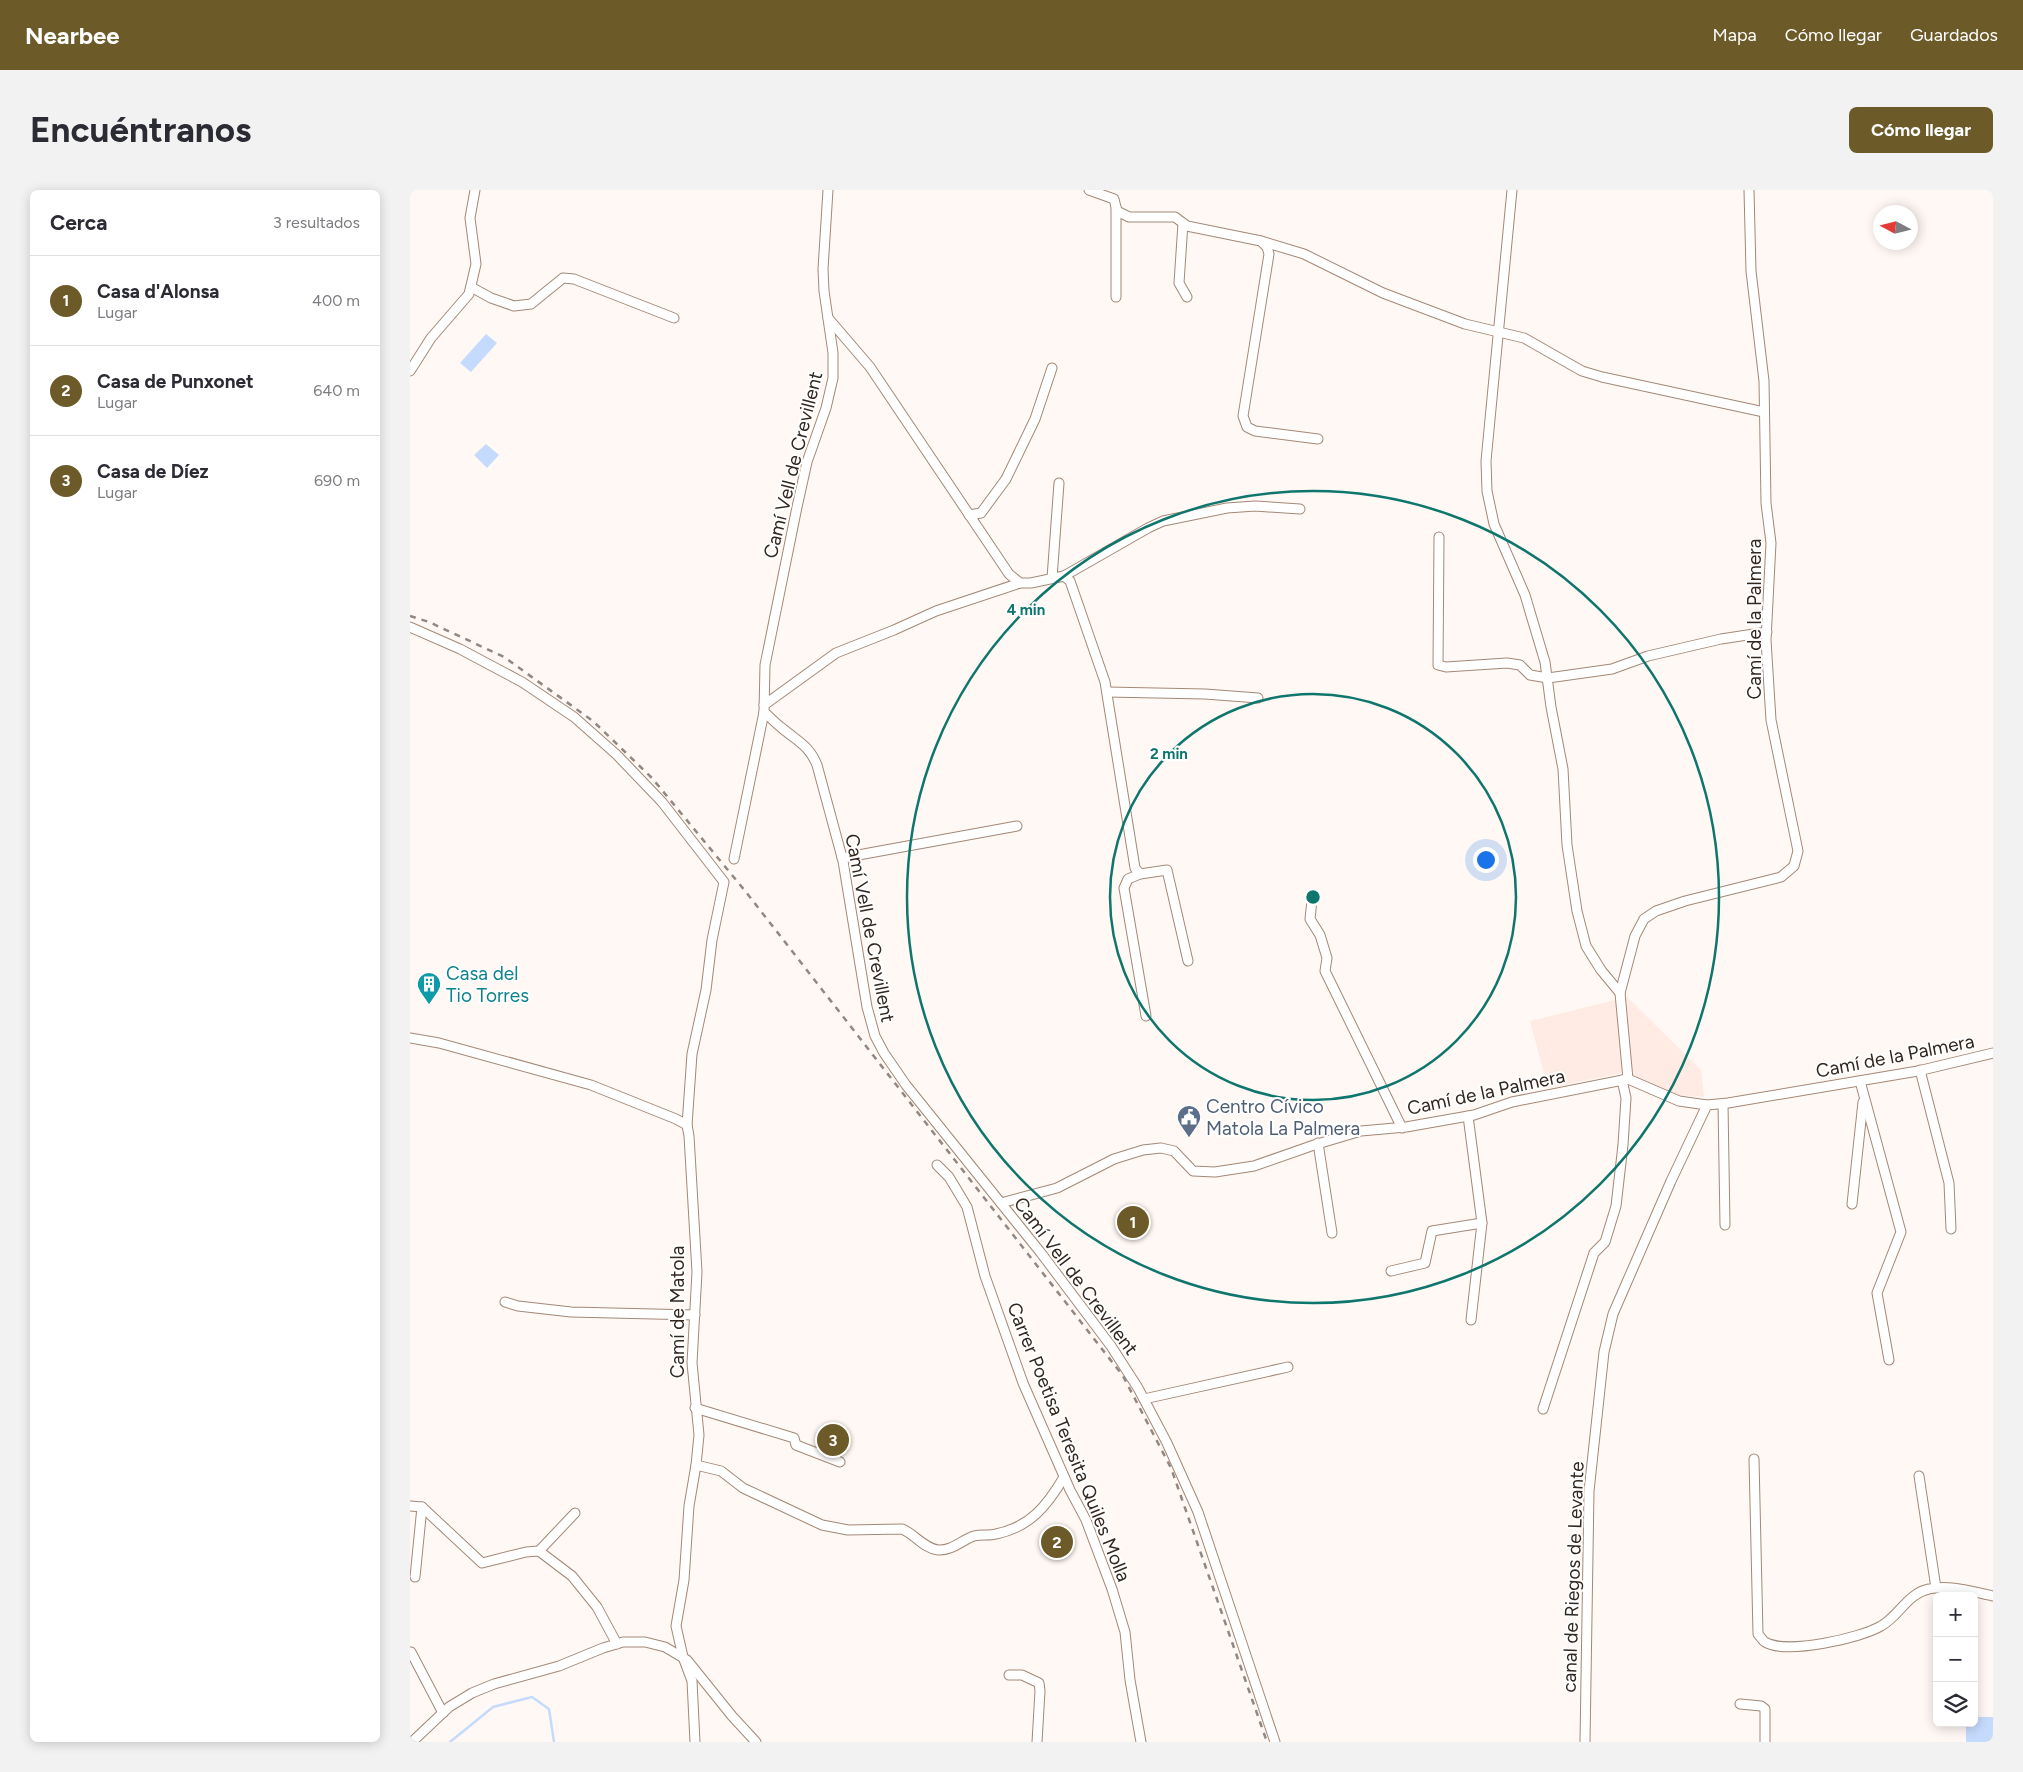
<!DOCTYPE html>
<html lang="es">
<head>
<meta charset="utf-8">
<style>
	body { margin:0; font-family:Figtree,sans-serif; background:#f2f2f3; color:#2b2b33 }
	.controls { position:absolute; right:15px; bottom:15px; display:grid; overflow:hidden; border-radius:8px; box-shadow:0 2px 12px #0003 }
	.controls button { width:45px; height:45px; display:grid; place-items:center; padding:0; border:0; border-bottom:1px solid #e1e1e2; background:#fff; color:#2b2b33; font:25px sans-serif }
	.compass { position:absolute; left:1463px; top:15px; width:45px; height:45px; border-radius:50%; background:#fff; box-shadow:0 2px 12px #0003; rotate:277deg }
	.you { position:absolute; left:1075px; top:669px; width:18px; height:18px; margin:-12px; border:4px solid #fff; border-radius:50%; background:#1a73e8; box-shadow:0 0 0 8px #1a73e833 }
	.badge { display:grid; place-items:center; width:32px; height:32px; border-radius:50%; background:#6c5b29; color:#fff; font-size:16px; font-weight:700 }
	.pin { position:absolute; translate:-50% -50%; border:2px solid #fff; box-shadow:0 1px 5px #0006 }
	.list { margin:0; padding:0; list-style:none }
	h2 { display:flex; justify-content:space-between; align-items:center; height:65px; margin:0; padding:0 20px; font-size:21px }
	h2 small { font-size:16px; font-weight:400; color:#7c7c81 }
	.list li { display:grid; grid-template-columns:32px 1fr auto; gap:15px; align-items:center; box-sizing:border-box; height:90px; padding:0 20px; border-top:1px solid #e1e1e2 }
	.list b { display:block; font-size:19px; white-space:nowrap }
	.list p { margin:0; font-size:16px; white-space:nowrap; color:#7c7c81 }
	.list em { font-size:16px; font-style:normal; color:#7c7c81 }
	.icon { flex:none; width:28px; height:28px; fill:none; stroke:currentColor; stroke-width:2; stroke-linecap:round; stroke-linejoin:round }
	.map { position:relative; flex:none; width:1583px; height:1552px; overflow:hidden; border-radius:8px }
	header { display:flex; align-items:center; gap:30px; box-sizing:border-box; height:70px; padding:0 25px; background:#6c5b29; color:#fff }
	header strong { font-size:24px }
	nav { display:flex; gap:28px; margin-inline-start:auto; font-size:18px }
	.intro { display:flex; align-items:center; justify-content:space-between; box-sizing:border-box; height:120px; padding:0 30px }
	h1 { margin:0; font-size:35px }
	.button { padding:12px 22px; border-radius:8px; background:#6c5b29; color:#fff; font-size:18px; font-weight:700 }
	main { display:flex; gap:30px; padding:0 30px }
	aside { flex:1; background:#fff; border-radius:8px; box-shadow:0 2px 12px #0003 }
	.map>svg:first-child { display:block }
	.industrial { fill:#ffebe3 }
	.water { fill:#c5dbfd }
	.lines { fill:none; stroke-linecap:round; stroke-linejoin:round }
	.stream { stroke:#c5dbfd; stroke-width:2.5 }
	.street-casing { stroke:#a48877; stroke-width:11 }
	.street { stroke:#fff; stroke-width:9 }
	.rail { stroke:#928883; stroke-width:2.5; stroke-dasharray:6 6; stroke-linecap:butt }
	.ring { fill:none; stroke:#0f766e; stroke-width:2.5 }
	.labels { text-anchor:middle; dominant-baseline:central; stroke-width:4; stroke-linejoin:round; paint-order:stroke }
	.street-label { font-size:19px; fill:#332720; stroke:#fff }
	.culture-label { font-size:19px; fill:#0d838f; stroke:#fff; text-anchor:start }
	.service-label { font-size:19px; fill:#4e5e75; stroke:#fff; text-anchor:start }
	.centre { fill:#0f766e; stroke:#fff; stroke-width:2.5 }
	.ring-label { font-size:15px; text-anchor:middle; font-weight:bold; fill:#0f766e; stroke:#fff; stroke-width:4; stroke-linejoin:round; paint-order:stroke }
</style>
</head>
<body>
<header>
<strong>Nearbee</strong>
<nav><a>Mapa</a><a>Cómo llegar</a><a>Guardados</a></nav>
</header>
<div class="intro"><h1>Encuéntranos</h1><a class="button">Cómo llegar</a></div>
<main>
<aside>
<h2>Cerca<small>3 resultados</small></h2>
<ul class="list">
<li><span class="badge">1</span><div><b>Casa d'Alonsa</b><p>Lugar</p></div><em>400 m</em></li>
<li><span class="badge">2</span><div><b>Casa de Punxonet</b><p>Lugar</p></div><em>640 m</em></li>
<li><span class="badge">3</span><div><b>Casa de Díez</b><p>Lugar</p></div><em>690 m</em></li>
</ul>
</aside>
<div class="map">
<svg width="1583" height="1552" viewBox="0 0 1583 1552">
	<rect width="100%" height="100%" fill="#fff8f4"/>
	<polygon class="industrial" points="1217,807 1291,880 1294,907 1266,905 1212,883 1138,898 1120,831"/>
	<g class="water">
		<polygon points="76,144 87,153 61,182 50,173"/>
		<polygon points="76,254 89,265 77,278 64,265"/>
		<polygon points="1564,1527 1583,1527 1583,1552 1556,1552 1556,1533 1564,1533"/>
	</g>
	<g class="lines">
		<polyline class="stream" points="40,1552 83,1517 122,1507 139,1519 144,1552"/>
		<g class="street-casing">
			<g id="street">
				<path d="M418,0L413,79L414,101L423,163V188L416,218L397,272L387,317L355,475L354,522C360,527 365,533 372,538C387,551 399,555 407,575L433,671L457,817L465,846L474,863L496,895L631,1063L701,1156L728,1198L757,1253L788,1322L865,1552"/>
				<polyline points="679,0 704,9 707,21 719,27 765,27 777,36 851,51 857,57 859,64 833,226 837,237 845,241 908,249"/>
				<polyline points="1102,0 1076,271 1077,301 1084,334 1115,405 1135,472 1141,517 1153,579 1157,655 1167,721 1176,756 1191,780 1210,803 1218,889"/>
				<polyline points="773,33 769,93 777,107"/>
				<polyline points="851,51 894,64 973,103 1055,134 1114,148 1172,181 1192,187 1354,222"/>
				<polyline points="61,97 81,108 104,116 121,114 153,88 164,89 264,128"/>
				<polyline points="706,107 706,18"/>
				<polyline points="418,128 460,177 599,384 610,393 621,393 654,386 660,391 695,492 725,678 730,684 757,680 778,771"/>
				<polyline points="0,181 21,148 59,104 66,74 60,28 65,0"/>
				<polyline points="559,325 571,323 596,289 625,229 642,178"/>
				<polyline points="1029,347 1028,475 1036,477 1097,473 1110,475 1120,485 1138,488 1202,479 1238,466 1311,449 1357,442"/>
				<polyline points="654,386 738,338 753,331 817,318 845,316 890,319"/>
				<polyline points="642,388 649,293"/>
				<polyline points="0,437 50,459 112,492 164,527 207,565 252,612 314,692 302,750 296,800 282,864 277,935 279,946 287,1082 282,1173 289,1245 286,1275 279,1316 274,1390 266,1436 273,1467 282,1491 285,1552"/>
				<polyline points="697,502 795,504 848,508"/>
				<polyline points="354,515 426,463 484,440 526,421 610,393"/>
				<polyline points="432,668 607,636"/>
				<polyline points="324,669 354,522"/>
				<polyline points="730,684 718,689 714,698 736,826"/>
				<polyline points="902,710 900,729 910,745 917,768 915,781 992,938"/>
				<polyline points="1210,803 1225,746 1234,729 1246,721 1275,711 1371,687 1384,676 1388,661 1361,530 1356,450 1361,353 1356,313 1354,191 1341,81 1339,0"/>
				<polyline points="0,848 29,853 181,895 266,929 277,935"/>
				<polyline points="1510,880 1539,993 1541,1039"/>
				<polyline points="1450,891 1491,1042 1467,1103 1479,1170"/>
				<polyline points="1313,914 1315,1035"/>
				<polyline points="1058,926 1072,1033 1061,1130"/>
				<polyline points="908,953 922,1043"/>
				<polyline points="527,975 539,987 557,1017 575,1086 613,1193 660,1300 676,1330 702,1399 715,1442 720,1490 731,1552"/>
				<polyline points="591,1013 647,998 704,969 733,960 751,958 764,961 783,981 805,982 844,976 904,955 951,941 996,937 1064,925 1102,912 1218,889 1269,911 1297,915 1318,913 1508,881 1583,863"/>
				<polyline points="1442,1014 1453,912"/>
				<polyline points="981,1081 1015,1073 1022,1041 1072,1033"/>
				<polyline points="95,1112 108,1116 161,1122 285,1125"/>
				<polyline points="734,1209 878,1177"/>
				<polyline points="285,1218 384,1248 386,1255 430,1272"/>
				<polyline points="1133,1219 1184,1063 1195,1052 1206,1016 1213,955 1216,908 1212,890"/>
				<path d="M1344,1269L1348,1444C1350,1446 1353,1451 1355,1452C1376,1465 1451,1448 1471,1436C1488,1427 1498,1403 1519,1399C1539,1394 1563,1402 1583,1406"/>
				<path d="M286,1275L311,1281L333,1298L412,1335L438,1340L492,1339C505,1344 513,1358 528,1360C542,1361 552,1350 564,1346C571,1344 579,1346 586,1344C620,1337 637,1316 654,1287"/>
				<polyline points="1509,1286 1526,1398"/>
				<polyline points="0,1316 12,1317 72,1373 116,1362 129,1361 162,1386 187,1417 207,1454"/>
				<polyline points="129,1361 165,1323"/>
				<polyline points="5,1387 12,1317"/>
				<polyline points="1,1462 33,1523"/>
				<polyline points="599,1485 612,1485 629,1493 630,1501 627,1552"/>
				<polyline points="1330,1514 1351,1516 1355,1519 1355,1552"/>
				<polyline points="2,1552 39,1517 62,1503 84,1494 149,1476 193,1458 213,1452 235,1452 255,1457 277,1470 322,1526 346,1552"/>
				<polyline points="1175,1552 1179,1301 1194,1162 1203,1124 1261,991 1297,915"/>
			</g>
		</g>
		<use href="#street" class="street"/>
		<polyline class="rail" points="0,426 19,432 94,467 183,531 242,588 336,702 713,1186 761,1278 857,1552"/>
	</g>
	<g class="ring">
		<circle cx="903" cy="707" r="203"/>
		<circle cx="903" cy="707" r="406"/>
	</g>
	<defs>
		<g id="building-pin" transform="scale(1.25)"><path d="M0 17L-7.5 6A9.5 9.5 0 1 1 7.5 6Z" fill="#0f9aa8" stroke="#fff"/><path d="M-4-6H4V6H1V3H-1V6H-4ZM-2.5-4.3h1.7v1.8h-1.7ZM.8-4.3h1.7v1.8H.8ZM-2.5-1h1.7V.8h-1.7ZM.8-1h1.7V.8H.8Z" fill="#fff"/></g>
		<g id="civic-pin" transform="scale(1.25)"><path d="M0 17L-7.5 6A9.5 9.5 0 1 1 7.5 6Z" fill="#5c6f8a" stroke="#fff"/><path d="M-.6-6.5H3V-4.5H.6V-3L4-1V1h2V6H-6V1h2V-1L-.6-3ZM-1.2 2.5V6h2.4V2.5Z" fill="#fff"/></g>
	</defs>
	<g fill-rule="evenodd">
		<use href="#building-pin" x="19" y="794"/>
		<use href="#civic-pin" x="779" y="927"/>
	</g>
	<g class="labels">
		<g class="street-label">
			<text transform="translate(383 275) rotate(-76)">Camí Vell de Crevillent</text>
			<text transform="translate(1344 429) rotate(-90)">Camí de la Palmera</text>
			<text transform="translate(460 738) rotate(79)">Camí Vell de Crevillent</text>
			<text transform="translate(1485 866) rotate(-11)">Camí de la Palmera</text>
			<text transform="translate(1076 902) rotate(-12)">Camí de la Palmera</text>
			<text transform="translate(666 1086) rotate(53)">Camí Vell de Crevillent</text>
			<text transform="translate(267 1122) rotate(-90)">Camí de Matola</text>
			<text transform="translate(659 1252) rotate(68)">Carrer Poetisa Teresita Quiles Molla</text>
			<text transform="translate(1163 1387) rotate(-88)">canal de Riegos de Levante</text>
		</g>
		<g class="culture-label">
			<text x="36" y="783">Casa del<tspan x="36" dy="22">Tio Torres</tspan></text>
		</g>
		<g class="service-label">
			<text x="796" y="916">Centro Cívico<tspan x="796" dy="22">Matola La Palmera</tspan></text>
		</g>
	</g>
	<circle cx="903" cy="707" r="8" class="centre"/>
	<g class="ring-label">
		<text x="616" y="425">4 min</text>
		<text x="759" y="569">2 min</text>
	</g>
</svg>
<div class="controls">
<button>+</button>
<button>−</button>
<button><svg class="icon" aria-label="layers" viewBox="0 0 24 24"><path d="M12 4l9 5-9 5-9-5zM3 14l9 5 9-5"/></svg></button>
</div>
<svg class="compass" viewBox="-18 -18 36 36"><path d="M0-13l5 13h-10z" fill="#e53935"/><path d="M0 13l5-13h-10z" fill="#7c7c81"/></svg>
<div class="you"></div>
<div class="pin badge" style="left:723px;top:1032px">1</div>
<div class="pin badge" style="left:647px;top:1352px">2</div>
<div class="pin badge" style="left:423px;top:1250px">3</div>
</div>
</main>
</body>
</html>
